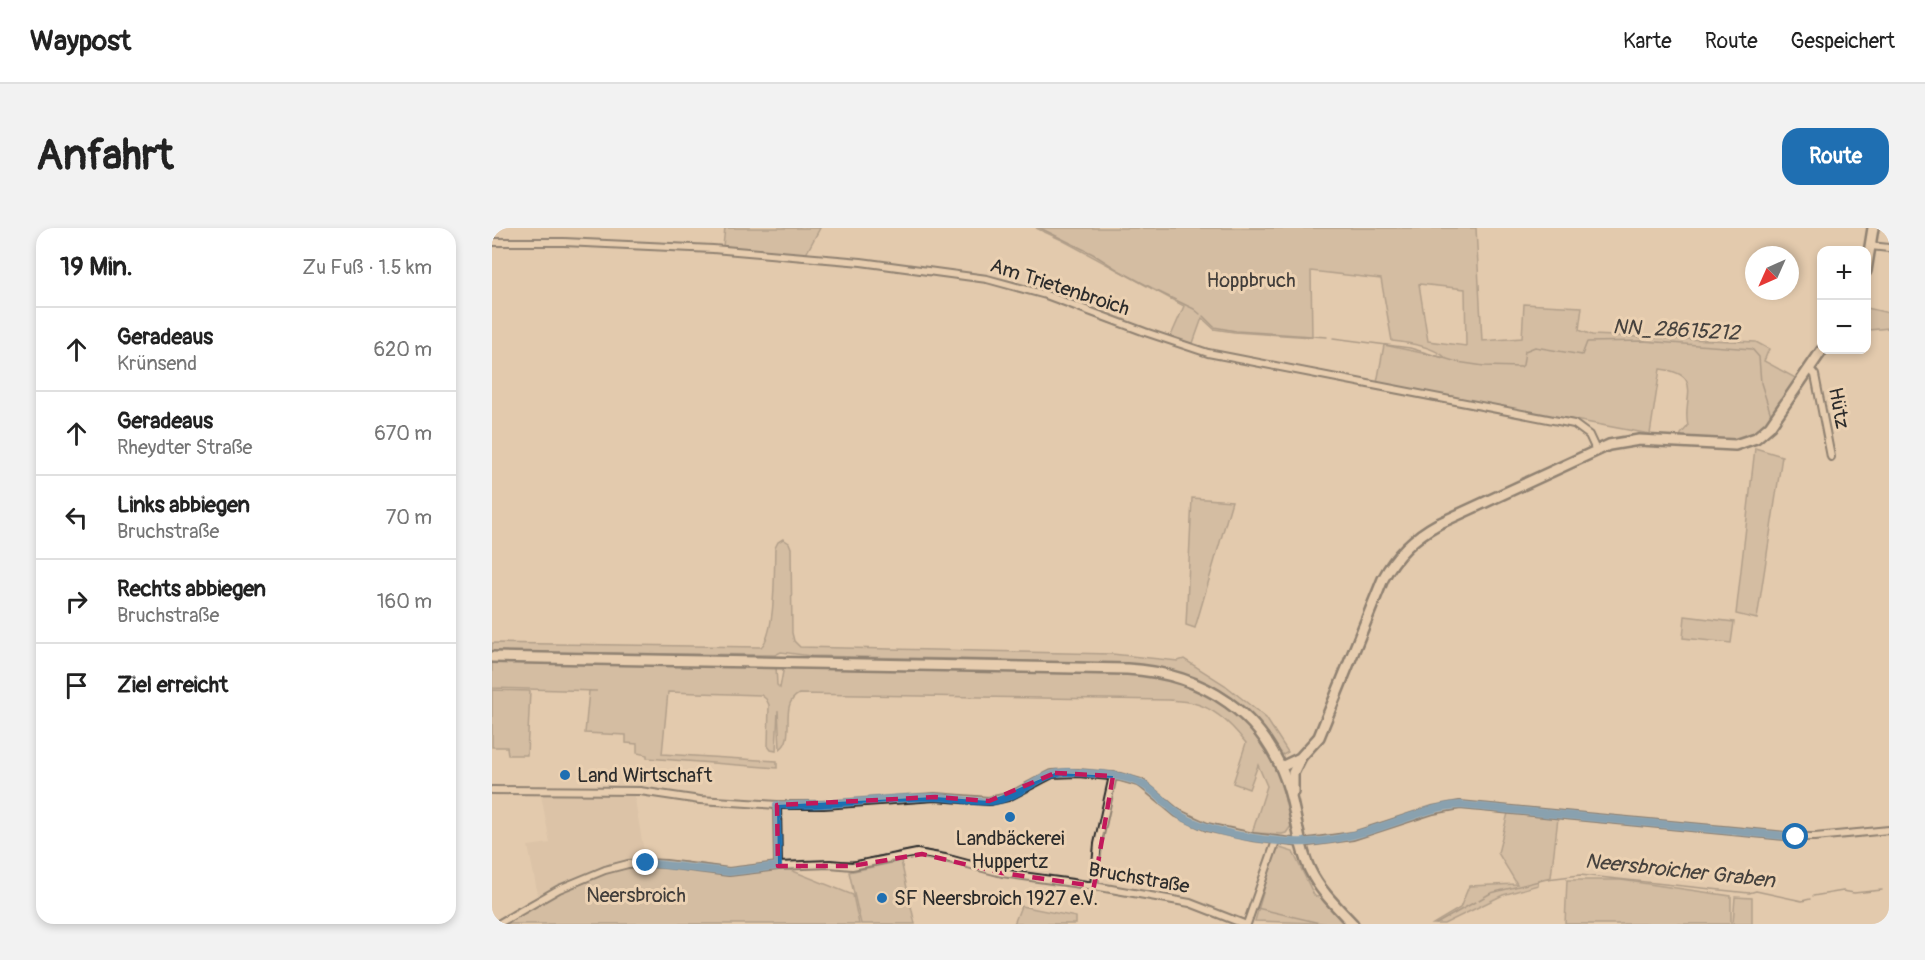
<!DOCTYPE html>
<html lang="de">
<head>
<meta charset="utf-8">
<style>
	body { margin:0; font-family:Pangolin,sans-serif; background:#f2f2f2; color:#222 }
	.controls { position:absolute; right:18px; top:18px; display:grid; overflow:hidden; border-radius:12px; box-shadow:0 3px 9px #0003 }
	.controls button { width:54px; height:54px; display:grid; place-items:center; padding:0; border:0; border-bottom:2px solid #e0e0e0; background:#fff; color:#222; font:30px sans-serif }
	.compass { position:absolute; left:1253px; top:18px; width:54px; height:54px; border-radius:50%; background:#fff; box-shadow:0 3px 9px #0003; rotate:225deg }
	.stop { position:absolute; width:18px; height:18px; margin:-14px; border:4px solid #1f6fb2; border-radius:50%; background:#fff }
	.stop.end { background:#1f6fb2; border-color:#fff; box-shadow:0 2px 6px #0008 }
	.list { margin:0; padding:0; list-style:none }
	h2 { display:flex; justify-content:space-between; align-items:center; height:78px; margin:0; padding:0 24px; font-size:26px }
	h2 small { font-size:20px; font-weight:400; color:#767676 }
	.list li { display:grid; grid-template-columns:39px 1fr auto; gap:18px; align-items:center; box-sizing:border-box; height:84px; padding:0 24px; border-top:2px solid #e0e0e0 }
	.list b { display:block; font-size:22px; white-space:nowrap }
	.list p { margin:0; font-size:20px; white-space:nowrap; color:#767676 }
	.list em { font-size:20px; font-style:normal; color:#767676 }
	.icon { flex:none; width:33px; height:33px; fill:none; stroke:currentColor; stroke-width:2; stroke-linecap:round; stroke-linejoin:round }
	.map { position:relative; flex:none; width:1397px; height:696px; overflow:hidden; border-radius:18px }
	header { display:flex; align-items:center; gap:36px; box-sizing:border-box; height:84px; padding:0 30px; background:#fff; border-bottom:2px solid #e0e0e0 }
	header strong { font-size:28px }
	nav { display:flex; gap:33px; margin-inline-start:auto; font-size:21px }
	.intro { display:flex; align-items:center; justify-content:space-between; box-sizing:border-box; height:144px; padding:0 36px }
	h1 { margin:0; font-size:42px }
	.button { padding:15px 27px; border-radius:18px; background:#1f6fb2; color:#fff; font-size:21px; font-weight:700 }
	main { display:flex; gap:36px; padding:0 36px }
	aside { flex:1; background:#fff; border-radius:18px; box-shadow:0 3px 9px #0003 }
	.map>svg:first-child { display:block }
	.built { fill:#d2bba1 }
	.green { fill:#c1ad95; stroke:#766c60; stroke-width:1.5; fill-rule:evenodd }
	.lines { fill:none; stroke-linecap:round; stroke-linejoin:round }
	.stream { stroke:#6b6259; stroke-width:1.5 }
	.minor-casing { stroke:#2b2b2b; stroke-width:10 }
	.secondary-casing { stroke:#2b2b2b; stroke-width:14 }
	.minor { stroke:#ebd1b2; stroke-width:6 }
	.secondary { stroke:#ebd1b2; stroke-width:9 }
	.route { stroke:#1f6fb2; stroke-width:8 }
	.marked { fill:none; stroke:#c2185b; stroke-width:4.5; stroke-dasharray:12 8; stroke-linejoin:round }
	.poi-dot { fill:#1f6fb2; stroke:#ebd1b2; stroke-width:2 }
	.labels { text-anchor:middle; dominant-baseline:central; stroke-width:6; stroke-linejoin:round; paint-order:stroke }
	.park-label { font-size:20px; fill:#423e3b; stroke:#ebd1b2 }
	.street-label { font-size:20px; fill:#2b2b2b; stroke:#ebd1b2 }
	.poi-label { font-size:20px; fill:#2b2b2b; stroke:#ebd1b2; text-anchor:start }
	.water-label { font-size:21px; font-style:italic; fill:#46423e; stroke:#ebd1b2 }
</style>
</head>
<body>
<header>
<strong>Waypost</strong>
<nav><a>Karte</a><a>Route</a><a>Gespeichert</a></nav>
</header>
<div class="intro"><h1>Anfahrt</h1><a class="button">Route</a></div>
<main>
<aside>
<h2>19 Min.<small>Zu Fuß · 1.5 km</small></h2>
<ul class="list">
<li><svg class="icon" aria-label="ahead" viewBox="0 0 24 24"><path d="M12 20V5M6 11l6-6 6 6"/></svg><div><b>Geradeaus</b><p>Krünsend</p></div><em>620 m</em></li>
<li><svg class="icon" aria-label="ahead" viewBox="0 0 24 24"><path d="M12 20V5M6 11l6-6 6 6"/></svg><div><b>Geradeaus</b><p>Rheydter Straße</p></div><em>670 m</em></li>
<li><svg class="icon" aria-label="left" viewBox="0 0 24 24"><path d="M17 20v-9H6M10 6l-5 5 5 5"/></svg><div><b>Links abbiegen</b><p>Bruchstraße</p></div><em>70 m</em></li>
<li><svg class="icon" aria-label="right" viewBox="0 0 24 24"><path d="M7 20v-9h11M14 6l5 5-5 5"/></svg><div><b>Rechts abbiegen</b><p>Bruchstraße</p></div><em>160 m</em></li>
<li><svg class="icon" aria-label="arrive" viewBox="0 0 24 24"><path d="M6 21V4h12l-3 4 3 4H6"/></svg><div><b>Ziel erreicht</b></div></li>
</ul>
</aside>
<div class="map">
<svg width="1397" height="696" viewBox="0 0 1397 696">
	<rect width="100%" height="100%" fill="#e3caad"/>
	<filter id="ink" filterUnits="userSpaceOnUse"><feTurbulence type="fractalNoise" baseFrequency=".0167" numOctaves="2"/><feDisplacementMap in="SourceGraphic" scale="12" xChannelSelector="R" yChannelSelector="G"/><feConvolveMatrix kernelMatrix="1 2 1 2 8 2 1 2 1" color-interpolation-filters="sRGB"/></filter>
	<g filter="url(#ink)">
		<polygon class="built" points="142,566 153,630 138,631 121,635 64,658 46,668 36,618 58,615 49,567"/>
		<g class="green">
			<polygon points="233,0 328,0 314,26 231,18"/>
			<path d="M544,0H984L990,113L1030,110L1032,76L1090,79L1087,102L1100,107L1264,114L1277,121L1272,133L1309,153L1278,198L1256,214H1188L1189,206L1196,198C1189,172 1214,146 1168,141L1158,206L885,155L892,117L954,130C940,118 918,115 900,113L889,51L819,43L820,109L742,104L722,101L710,90L700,118L678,110L692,78L570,12ZM927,56L973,61L974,118L936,113Z"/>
			<polygon points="1375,80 1397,85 1397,100 1377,102 1377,108 1375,105"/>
			<polygon points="1263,220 1290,228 1265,391 1244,386"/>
			<polygon points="700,270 740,273 703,400 694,397"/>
			<path d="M291,311L297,315L299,320L300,405L302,413L308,419L620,426L686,433L692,431L733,457L774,490L796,524L791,527L749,477L721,459L678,442L509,432L319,428L289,424L283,427L20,424L0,425V415L269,419C284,406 282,341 283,320L286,314Z"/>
			<polygon points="1193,388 1242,394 1239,415 1191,410"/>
			<path d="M0,433L284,438L285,457L288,460L292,438L641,445L680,452L725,471L751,493L764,507L779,531L789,554L799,598L794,605L790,606L760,605L775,558L766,537L757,561L741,555L754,515C741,498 723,480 701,475C694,473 685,473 677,472L307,466C286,476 305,510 288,521L286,482L284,523L279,522L276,518L277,477L274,471L269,467L176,464L170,526L285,533V540L155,530V527L145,525V516L134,515V507L93,505L97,463H105L0,460Z"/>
			<polygon points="0,462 38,463 35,527 16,527 15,519 0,519"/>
			<polygon points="1016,585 1066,590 1059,649 1046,652 1046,657 1011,667 952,696 941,696 968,680 977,658 1025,656 1006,625"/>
			<polygon points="788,620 801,624 822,667 824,669 829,668 851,696 763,693 783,623"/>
			<polygon points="409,633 423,696 369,696 357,644"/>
			<path d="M146,636L192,639L236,646L291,639L361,667L367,696H9C53,671 96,646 146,636Z"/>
			<polygon points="1075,652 1129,652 1239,668 1239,696 1073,696"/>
			<polygon points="1243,669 1260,670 1260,696 1241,696"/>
			<polygon points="529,678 584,689 584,696 522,696"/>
		</g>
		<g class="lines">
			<g class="stream">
				<polyline points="548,0 601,26 626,42 660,60"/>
				<polyline points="665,63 702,81 708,86"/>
				<polyline points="711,88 722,99 744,103 835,109"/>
				<polyline points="841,110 918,120 965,134 992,138 1029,139 1031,137 1033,123 1043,119 1090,127 1095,114 1151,113 1260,121 1267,129 1269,155 1279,187"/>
				<polyline points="433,622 440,624"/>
				<polyline points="413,623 429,621"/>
				<polyline points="443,624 452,626"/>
				<polyline points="403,625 410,623"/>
				<polyline points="457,627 467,630"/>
				<polyline points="377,630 400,626"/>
				<polyline points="154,631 188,634"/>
				<polyline points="470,631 479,634"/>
				<path d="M324,633C340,631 356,635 372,632"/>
				<polyline points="192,634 199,635"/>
				<polyline points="124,635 151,631"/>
				<polyline points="205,635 232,640"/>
				<polyline points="288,635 320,633"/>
				<polyline points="241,640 283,635"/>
				<polyline points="506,641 522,644"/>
				<polyline points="1321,668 1351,663 1362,665 1390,662"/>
				<polyline points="682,669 694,671"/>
				<polyline points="44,670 64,659 118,636"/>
				<polyline points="987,672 999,665 1055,651 1088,647 1257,665 1264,663 1310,673 1318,671"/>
				<polyline points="33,676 40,672"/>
				<polyline points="765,680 832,696"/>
				<polyline points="20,683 28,679"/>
				<polyline points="2,694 15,686"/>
				<polyline points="944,696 983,674"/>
			</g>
			<g class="minor-casing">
				<g id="minor">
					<polyline points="0,14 72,14 221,21 369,34 495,51 554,67 653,104 716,125 1082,196 1097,207 1104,222"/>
					<polyline points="1379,18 1397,20"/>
					<polyline points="1318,141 1323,147 1339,229"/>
					<polyline points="0,562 148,563 208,572 285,577 332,577 443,569 497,573 516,569 560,546 586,545 628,549 649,555 685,585 715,599 761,609 809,615 861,608 941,582 968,577 1304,609 1323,609 1397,602"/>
					<polyline points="285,577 286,638"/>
					<polyline points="602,658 606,616 621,548"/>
					<polyline points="6,696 67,661 113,642 136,636 154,635 174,636 237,644 286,638 338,636 360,638 425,625 453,630 510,645 602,658 698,675 752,696"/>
					<polyline points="755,696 784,613"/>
				</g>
			</g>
			<g class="secondary-casing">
				<g id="secondary">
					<polyline points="1374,43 1381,0"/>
					<path d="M0,429L635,441C711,445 775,486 797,562C805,588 806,617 818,642C828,663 845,679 861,696"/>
					<path d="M789,539L808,530L827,509L891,351C904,327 922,309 946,296L1117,217L1147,212L1243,217L1264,210L1278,198L1330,122"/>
					<polyline points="801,564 801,545 808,531"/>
				</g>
			</g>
			<use href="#minor" class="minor"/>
			<use href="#secondary" class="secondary"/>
		</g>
	</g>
	<g class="lines" filter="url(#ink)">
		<path class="route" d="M154,635L237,644L286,638L285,577C338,579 391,569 443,569C463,569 483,576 502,573C530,569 548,543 577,544C599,545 639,546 656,560C669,569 678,581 691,589C720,604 755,610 787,613C829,618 867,607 906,593C927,586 946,578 968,577L1304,609"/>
	</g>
	<path d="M0 0H1397V696H0ZM563,545L621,548L602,658L510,645L430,626L360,638H286L285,577L443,569L497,573Z" fill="#e3caad" fill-opacity=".55" fill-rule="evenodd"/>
	<path class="marked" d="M563,545L621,548L602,658L510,645L430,626L360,638H286L285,577L443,569L497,573Z"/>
	<g class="poi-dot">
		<circle cx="73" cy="547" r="6"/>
		<circle cx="518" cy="589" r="6"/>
		<circle cx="390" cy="670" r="6"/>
	</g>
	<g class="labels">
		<g class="park-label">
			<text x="759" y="52">Hoppbruch</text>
			<text x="144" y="667">Neersbroich</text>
		</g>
		<g class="street-label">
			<text transform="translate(568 59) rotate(18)">Am Trietenbroich</text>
			<text transform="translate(1347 180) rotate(79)">Hütz</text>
			<text transform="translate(647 650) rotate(10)">Bruchstraße</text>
		</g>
		<g class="poi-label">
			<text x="85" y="547">Land Wirtschaft</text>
			<text x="518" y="610" text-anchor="middle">Landbäckerei<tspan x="518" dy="23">Huppertz</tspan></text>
			<text x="402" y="670">SF Neersbroich 1927 e.V.</text>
		</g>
		<g class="water-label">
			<text transform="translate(1184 102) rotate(3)">NN_28615212</text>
			<text transform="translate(1188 643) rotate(6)">Neersbroicher Graben</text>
		</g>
	</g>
</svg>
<div class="controls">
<button>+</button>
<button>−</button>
</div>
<svg class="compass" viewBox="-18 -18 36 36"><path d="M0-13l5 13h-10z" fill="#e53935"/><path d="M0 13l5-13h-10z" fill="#767676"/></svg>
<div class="stop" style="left:1304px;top:609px"></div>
<div class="stop end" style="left:154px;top:635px"></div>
</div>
</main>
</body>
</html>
